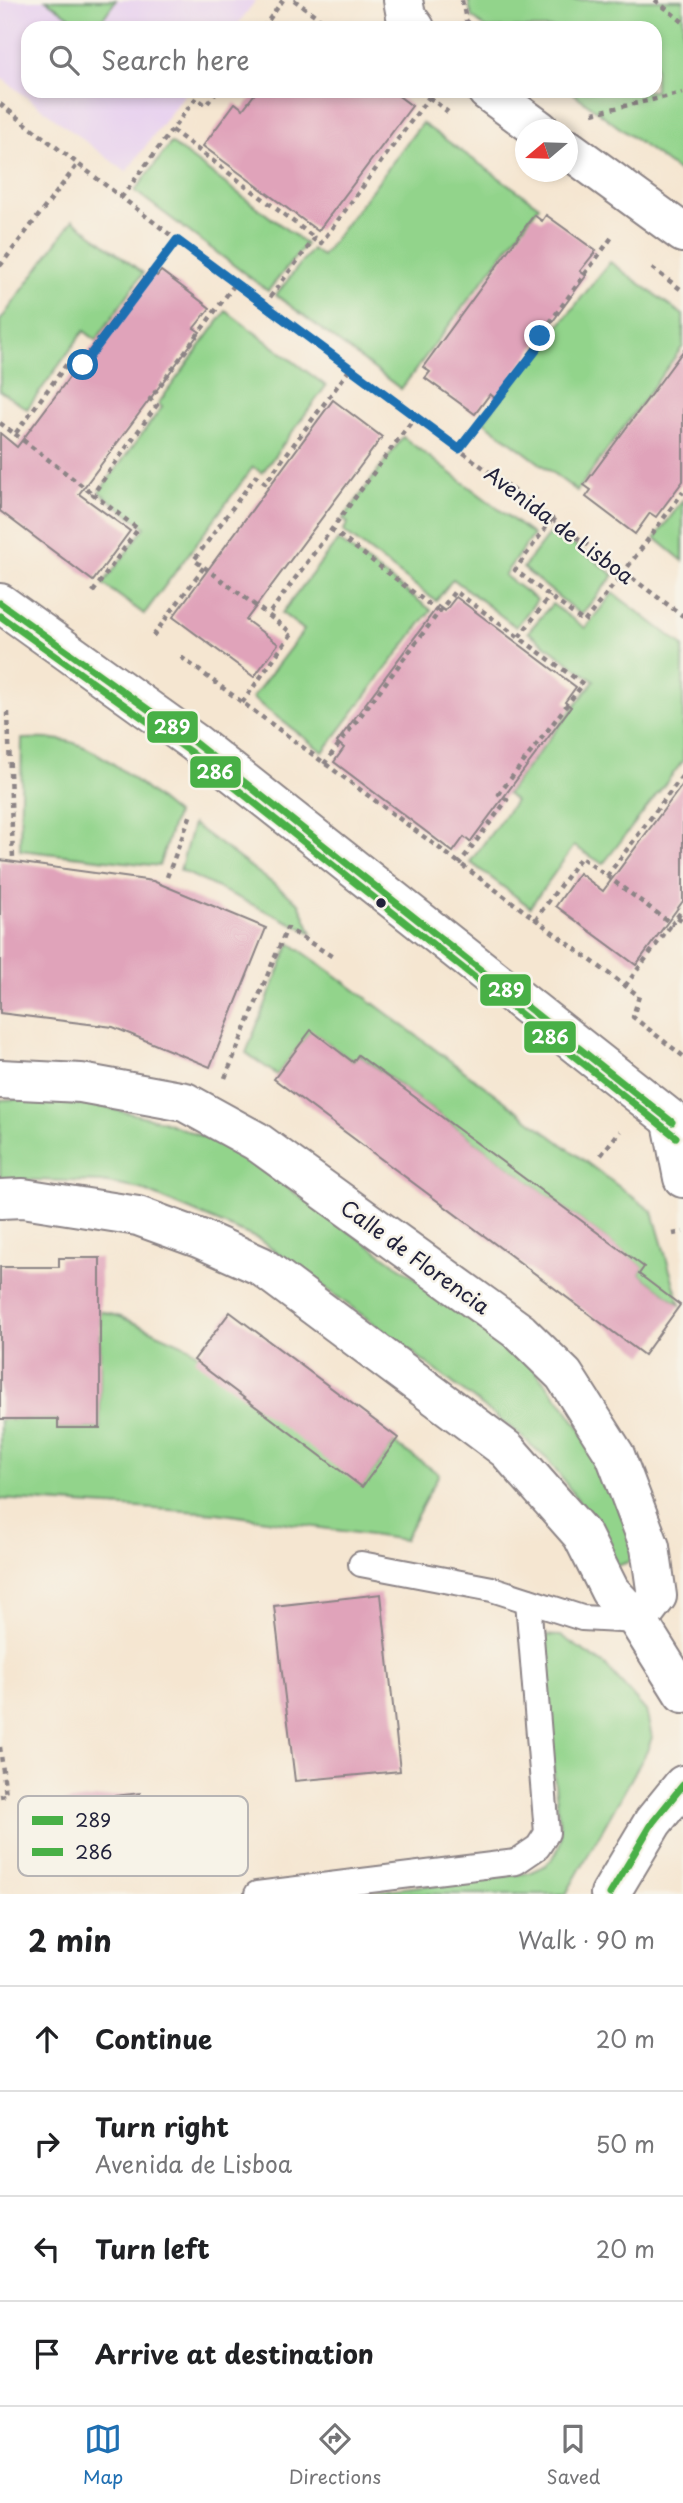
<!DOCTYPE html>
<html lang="en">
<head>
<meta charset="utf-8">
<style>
	body { margin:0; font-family:"Playpen Sans",sans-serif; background:#f6f6f6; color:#202124 }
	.compass { position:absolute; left:515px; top:119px; width:63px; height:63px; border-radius:50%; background:#fff; box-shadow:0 4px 10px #0003; rotate:251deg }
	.stop { position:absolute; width:21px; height:21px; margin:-16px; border:5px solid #1f6fb2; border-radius:50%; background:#fff }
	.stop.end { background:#1f6fb2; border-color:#fff; box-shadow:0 2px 7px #0008 }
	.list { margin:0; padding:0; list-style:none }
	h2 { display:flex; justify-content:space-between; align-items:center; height:91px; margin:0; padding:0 28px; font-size:30px }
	h2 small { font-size:23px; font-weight:400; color:#757577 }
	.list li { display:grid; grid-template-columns:46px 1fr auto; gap:21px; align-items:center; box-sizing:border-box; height:105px; padding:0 28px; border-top:2px solid #e0e0e0 }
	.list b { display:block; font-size:26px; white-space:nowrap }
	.list p { margin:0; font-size:23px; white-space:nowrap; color:#757577 }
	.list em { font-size:23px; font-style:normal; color:#757577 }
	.icon { flex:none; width:38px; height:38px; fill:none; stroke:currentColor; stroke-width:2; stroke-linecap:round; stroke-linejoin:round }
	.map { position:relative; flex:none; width:683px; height:1894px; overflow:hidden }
	.search { position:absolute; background:#fff; box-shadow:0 4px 10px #0003; left:21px; right:21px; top:21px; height:77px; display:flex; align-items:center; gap:18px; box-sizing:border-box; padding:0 24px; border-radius:21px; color:#757577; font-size:26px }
	.sheet { height:511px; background:#fff }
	nav { display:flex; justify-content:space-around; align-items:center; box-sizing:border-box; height:98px; border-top:2px solid #e0e0e0; background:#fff; font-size:19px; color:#757577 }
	nav a { display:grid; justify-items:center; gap:4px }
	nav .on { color:#1f6fb2 }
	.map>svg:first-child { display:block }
	.built { fill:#e8d2ef }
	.green { fill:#92d48b; stroke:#5a7b63; stroke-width:2 }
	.building { fill:#e0a3ba }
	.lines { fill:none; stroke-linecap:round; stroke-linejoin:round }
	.service-casing { stroke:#8c8486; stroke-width:28 }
	.minor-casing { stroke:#8c8486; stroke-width:42 }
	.path { stroke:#8c8486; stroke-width:4.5; stroke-dasharray:5 5; stroke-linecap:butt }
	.service { stroke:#fff; stroke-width:24 }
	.minor { stroke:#fff; stroke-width:38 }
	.bus-1-casing { stroke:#f7f3e8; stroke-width:12 }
	.bus-2-casing { stroke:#f7f3e8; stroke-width:12 }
	.bus-1 { stroke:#48b046; stroke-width:7 }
	.bus-2 { stroke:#48b046; stroke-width:7 }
	.route { stroke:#1f6fb2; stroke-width:9 }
	.bus-dot { fill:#22223b; stroke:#f7f3e8; stroke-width:2.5 }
	.labels { text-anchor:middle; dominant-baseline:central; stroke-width:5; stroke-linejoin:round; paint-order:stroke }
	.street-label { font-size:21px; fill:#22223b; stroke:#f7f3e8 }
	.key { fill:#f7f3e8; stroke:#b7b4b4; stroke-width:2 }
	.key-label { font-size:19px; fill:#22223b }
	.line-badge { stroke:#f7f3e8; stroke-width:2.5 }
	.badge-label { font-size:19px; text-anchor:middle; font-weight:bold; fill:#fff }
</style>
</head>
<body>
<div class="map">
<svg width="683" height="1894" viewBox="0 0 683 1894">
	<rect width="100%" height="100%" fill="#f7f3e8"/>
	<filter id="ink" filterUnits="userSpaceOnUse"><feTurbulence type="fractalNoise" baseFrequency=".0143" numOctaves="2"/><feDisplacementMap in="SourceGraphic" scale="14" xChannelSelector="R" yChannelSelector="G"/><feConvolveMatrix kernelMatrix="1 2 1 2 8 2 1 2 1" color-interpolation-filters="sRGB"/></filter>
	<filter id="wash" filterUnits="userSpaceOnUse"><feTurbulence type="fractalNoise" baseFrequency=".00686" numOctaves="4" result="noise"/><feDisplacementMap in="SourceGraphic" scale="28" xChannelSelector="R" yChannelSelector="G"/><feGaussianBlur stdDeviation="1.57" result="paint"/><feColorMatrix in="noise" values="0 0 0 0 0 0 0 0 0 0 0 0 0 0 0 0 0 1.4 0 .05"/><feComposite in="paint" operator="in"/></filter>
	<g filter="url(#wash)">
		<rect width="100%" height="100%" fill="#f5e6d1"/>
		<polygon class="built" points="0,0 256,0 235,28 28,28 28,91 187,91 126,172 0,77"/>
		<g class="green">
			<polygon points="46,0 116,0 96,28 86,28"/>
			<polygon points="468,0 683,0 683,175 570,91 655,91 655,28 486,28 472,17"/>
			<polygon points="422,123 539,206 401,389 276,295 312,249 322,256"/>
			<polygon points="171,143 306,244 268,291 135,191"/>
			<polygon points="73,220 143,273 96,340 84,331 27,409 0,391 0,321"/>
			<polygon points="610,262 683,315 683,346 577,491 483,421"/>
			<polygon points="226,311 326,386 262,473 253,467 144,614 103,584 145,527 99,492 162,407 158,404"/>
			<polygon points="403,437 533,535 504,575 537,600 516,627 453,579 436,601 343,531 348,523 343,519"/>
			<polygon points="683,500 683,561 655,538"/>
			<polygon points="553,529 614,575 581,615 523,568"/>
			<polygon points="338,540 431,610 323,752 252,698 304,630 282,613"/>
			<polygon points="613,593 683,646 683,761 603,864 574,846 530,907 470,862 515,801 507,794 594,681 528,632 552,604 585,628"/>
			<path d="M22,739C40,739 60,737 77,744C112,757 147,791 176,814L159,866L20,850Z"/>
			<polygon points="193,824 299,903 312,933 180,870"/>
			<polygon points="290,943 334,974 653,1212 680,1305 639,1274 643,1267 359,1055 353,1062 311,1031 277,1075 246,1053"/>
			<polygon points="19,1099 105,1107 162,1121 214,1141 258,1167 414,1277 528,1362 565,1407 594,1449 630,1535 634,1560 617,1566 587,1512 548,1460 515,1431 395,1339 258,1239 140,1189 102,1182 0,1179 0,1100"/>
			<polygon points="100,1311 121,1317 189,1347 362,1486 394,1443 439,1474 404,1540 217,1513 0,1499 0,1419 58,1419 59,1428 100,1428"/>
			<path d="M538,1635L561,1636L605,1665L646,1711L652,1737L647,1751L566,1894H354L529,1873C548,1866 558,1858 561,1837Z"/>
		</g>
		<g id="blocks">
			<g class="building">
				<polygon points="257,91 392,91 412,106 318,231 203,146 235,103 243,109"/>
				<polygon points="534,215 542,221 546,215 596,251 580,271 586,276 496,399 490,394 475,414 425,378 430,372 423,367"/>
				<polygon points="149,271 157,276 161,271 210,308 194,328 200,332 79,494 130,531 93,581 0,511 0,433 17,447"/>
				<polygon points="683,351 683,481 656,517 650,513 635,534 586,497 591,490 584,485"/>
				<polygon points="333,400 382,437 246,620 278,644 254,677 173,617"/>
				<polygon points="456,597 576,687 565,702 571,707 470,842 464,837 453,852 334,762 344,748 337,742 438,606 445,611"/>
				<polygon points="683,784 683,901 636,965 556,906 579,873 603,891"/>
				<polygon points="0,860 153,881 266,928 210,1067 113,1027 0,1013"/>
				<polygon points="311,1030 353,1062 358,1055 644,1267 639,1274 680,1305 644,1355 274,1079"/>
				<polygon points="59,1258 100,1258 100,1428 58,1428 58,1419 0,1419 0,1267 59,1267"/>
				<polygon points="230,1312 398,1438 362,1487 194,1360"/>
				<polygon points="381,1594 400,1771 295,1781 274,1606"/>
				<polygon points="140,1793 143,1827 50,1838 46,1804"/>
			</g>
		</g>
	</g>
	<g filter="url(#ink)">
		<use href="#blocks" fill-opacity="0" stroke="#8c8486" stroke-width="2"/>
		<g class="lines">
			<g class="service-casing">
				<g id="service">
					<polyline points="361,1564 492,1589 582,1618 638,1621"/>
					<polyline points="257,1894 516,1862 538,1847 547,1833 528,1601"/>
				</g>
			</g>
			<g class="minor-casing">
				<g id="minor">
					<polyline points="403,0 406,16 415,28"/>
					<polyline points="487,91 540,130"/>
					<polyline points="568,149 683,233"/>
					<polyline points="0,603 195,743 683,1129"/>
					<polyline points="0,1079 81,1083 185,1102 256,1141 520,1332 564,1375 615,1455 650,1547 657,1596 638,1621"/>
					<polyline points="672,1122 683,1178"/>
					<polyline points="0,1199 23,1198 138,1216 201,1239 261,1266 507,1450 582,1535 610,1591 638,1621 683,1693"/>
					<polyline points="610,1894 653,1822 683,1785"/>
				</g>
			</g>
			<g class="path">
				<polyline points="294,0 333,28"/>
				<polyline points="462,0 466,20 474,28"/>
				<polyline points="655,0 683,22"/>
				<polyline points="263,28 283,0"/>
				<polyline points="421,91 448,112"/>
				<polyline points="0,104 177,240 683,616"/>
				<polyline points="593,113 683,93"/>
				<polyline points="172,130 315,238"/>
				<polyline points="121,198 196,98 206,105 217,91"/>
				<polyline points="0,266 78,164"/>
				<polyline points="652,268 683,291"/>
				<polyline points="264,305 315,238 321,243 429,97"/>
				<polyline points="0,423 15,434 72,357 83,365 177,240"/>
				<polyline points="15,434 93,494"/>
				<polyline points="459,449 544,340 540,336 612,237"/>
				<polyline points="552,519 515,570 584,622 624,572 683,492"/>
				<polyline points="331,529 439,612"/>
				<polyline points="204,567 268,615"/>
				<polyline points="93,592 138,529 93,494 157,405 150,399 235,284"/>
				<polyline points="153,636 204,567 194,560 256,476 265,483 350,369"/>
				<polyline points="519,637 550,596"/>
				<polyline points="181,657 639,996 633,1017 683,1056"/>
				<polyline points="242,703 292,633 268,615 415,417"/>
				<polyline points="8,712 13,859"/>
				<polyline points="324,764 455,591 583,684 499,794 507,800 459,864"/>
				<polyline points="607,876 683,775"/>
				<polyline points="167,877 191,814"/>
				<polyline points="677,917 683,909"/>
				<polyline points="535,920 581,857 672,924 677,917 683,921"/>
				<polyline points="625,986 672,924"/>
				<polyline points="225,1078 287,928 333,957"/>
				<polyline points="601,1155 620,1131"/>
				<polyline points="673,1234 683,1232"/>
				<polyline points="0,1747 6,1795 0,1796"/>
			</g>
			<use href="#service" class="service"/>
			<use href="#minor" class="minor"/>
			<g class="bus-1-casing">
				<g id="bus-1">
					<polyline points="0,603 195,743 672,1122"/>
					<polyline points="610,1894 653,1822 683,1785"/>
				</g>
			</g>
			<g class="bus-2-casing">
				<polyline id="bus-2" points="0,616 189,751 676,1137"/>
			</g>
			<use href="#bus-1" class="bus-1"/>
			<use href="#bus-2" class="bus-2"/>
		</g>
	</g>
	<g class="lines" filter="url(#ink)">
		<polyline class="route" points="83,365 177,240 459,449 544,340 540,336"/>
	</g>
	<circle class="bus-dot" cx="381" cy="903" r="6"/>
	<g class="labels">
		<g class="street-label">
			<text transform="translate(560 524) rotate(37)">Avenida de Lisboa</text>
			<text transform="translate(416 1256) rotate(36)">Calle de Florencia</text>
		</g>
	</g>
	<rect x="18" y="1796" width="230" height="80" rx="10" class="key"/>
	<rect x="32" y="1816" width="31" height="9" fill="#48b046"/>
	<rect x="32" y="1848" width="31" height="8" fill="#48b046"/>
	<g class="key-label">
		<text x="75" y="1827">289</text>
		<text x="75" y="1859">286</text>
	</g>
	<g class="line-badge">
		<rect x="146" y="710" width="53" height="34" rx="7" fill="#48b046"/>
		<rect x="189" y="755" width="53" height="34" rx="7" fill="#48b046"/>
		<rect x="479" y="973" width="53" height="34" rx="7" fill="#48b046"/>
		<rect x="523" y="1020" width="54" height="34" rx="7" fill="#48b046"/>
	</g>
	<g class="badge-label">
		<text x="172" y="734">289</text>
		<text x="215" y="779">286</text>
		<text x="506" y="997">289</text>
		<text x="550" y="1044">286</text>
	</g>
</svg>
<svg class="compass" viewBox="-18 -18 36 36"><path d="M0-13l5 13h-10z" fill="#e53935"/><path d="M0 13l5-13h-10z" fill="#757577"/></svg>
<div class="stop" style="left:83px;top:365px"></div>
<div class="stop end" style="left:540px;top:336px"></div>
<div class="search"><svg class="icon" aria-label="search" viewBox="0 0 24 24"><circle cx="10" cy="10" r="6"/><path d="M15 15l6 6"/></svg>Search here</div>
</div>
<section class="sheet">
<h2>2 min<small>Walk · 90 m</small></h2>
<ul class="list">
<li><svg class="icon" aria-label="ahead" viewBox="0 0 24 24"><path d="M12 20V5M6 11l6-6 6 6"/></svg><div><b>Continue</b></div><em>20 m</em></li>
<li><svg class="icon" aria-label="right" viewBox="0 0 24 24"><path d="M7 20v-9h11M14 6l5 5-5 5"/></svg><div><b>Turn right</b><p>Avenida de Lisboa</p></div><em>50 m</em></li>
<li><svg class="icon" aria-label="left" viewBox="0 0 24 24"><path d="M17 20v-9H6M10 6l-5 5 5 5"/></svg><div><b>Turn left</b></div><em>20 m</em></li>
<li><svg class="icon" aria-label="arrive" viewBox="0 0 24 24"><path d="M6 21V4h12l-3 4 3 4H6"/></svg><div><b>Arrive at destination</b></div></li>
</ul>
</section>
<nav>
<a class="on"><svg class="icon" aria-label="map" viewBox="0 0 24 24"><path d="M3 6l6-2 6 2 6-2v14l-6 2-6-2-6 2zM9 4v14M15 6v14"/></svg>Map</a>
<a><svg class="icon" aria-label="directions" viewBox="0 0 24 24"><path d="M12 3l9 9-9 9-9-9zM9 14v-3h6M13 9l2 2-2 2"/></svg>Directions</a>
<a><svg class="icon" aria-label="saved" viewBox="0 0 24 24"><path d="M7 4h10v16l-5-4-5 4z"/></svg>Saved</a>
</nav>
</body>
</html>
